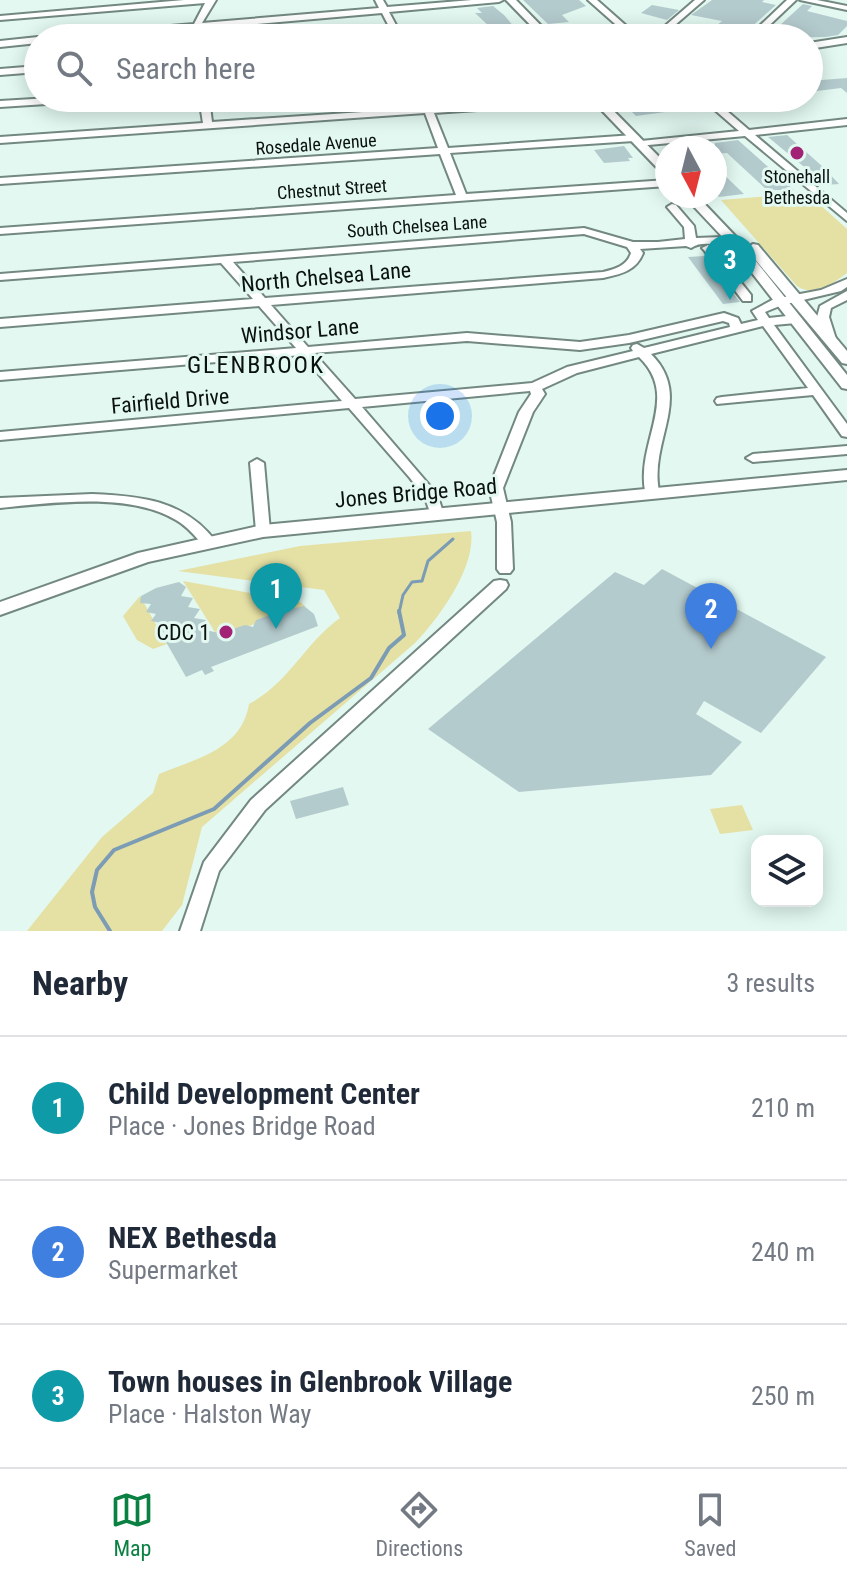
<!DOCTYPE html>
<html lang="en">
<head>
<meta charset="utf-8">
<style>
	body { margin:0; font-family:"Roboto Condensed",sans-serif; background:#f6f6f7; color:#1f2937 }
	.controls { position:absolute; right:24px; bottom:24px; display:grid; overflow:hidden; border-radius:16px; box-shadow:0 4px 20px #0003 }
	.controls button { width:72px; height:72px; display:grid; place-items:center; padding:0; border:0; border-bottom:2px solid #e0e1e3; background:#fff; color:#1f2937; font:40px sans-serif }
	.compass { position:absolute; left:655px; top:136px; width:72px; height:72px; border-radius:50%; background:#fff; box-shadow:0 4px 20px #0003; rotate:173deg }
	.you { position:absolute; left:440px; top:416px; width:28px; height:28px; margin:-20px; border:6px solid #fff; border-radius:50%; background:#1a73e8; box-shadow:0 0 0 12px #1a73e833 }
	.badge { display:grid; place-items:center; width:52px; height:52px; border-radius:50%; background:#0b8043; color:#fff; font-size:26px; font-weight:700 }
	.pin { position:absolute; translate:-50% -66px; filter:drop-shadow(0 2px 4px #0008) }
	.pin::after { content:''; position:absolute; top:42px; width:28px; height:24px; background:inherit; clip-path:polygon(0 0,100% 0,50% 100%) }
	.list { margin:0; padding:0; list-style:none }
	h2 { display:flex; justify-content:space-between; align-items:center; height:104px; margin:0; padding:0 32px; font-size:34px }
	h2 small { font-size:26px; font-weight:400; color:#747a83 }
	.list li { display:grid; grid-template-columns:52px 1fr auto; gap:24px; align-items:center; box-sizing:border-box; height:144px; padding:0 32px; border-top:2px solid #e0e1e3 }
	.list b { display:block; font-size:30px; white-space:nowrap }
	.list p { margin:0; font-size:26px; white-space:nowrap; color:#747a83 }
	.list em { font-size:26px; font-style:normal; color:#747a83 }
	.icon { flex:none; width:44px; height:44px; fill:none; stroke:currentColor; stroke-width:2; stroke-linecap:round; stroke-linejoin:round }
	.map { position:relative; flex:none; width:847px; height:931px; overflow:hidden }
	.search { position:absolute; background:#fff; box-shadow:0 4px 20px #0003; left:24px; right:24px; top:24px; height:88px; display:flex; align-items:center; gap:20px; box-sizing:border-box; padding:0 28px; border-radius:44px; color:#747a83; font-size:30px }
	.sheet { height:536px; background:#fff }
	nav { display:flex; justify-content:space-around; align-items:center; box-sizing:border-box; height:112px; border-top:2px solid #e0e1e3; background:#fff; font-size:22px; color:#747a83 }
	nav a { display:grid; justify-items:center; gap:4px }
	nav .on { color:#0b8043 }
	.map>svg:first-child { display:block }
	.green { fill:#e5e0a4 }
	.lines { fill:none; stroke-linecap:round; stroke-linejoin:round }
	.stream-far1 { stroke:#7b9cb4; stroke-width:3 }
	.stream { stroke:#7b9cb4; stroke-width:4 }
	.building { fill:#b4cbce }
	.minor-casing { stroke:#738881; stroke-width:4 }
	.major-casing { stroke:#738881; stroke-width:4 }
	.minor { fill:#fff; fill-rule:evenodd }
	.major { fill:#fff; fill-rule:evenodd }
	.poi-dot { fill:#a22376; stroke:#e2f8f1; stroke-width:3 }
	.labels { text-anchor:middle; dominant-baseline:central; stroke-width:6; stroke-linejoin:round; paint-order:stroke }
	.far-street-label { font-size:18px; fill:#0a110f; stroke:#e2f8f1 }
	.far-poi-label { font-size:18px; fill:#0a110f; stroke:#e2f8f1 }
	.street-label { font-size:22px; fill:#0a110f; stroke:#e2f8f1 }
	.poi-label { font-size:22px; fill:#0a110f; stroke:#e2f8f1; text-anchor:end }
	.neighbourhood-label { font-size:24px; letter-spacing:2px; fill:#0a110f; stroke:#e2f8f1 }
</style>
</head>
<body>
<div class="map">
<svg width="847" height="931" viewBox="0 0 847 931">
	<rect width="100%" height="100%" fill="#e2f8f1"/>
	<g class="green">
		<path d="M807,193L847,229V273C833,284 813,297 797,286L721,200Z"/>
		<path d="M471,531C476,567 440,617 415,643L202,827L182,905L162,931H27L102,837L153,793L159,774C196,759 242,749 249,704C290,682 304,644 340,618L324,590L178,571L300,546Z"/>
		<polygon points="183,581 300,602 305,606 218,637"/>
		<polygon points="140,596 167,644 153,649 137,640 123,616"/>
		<polygon points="742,805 753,830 720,834 710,809"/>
	</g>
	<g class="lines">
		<polyline class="stream-far1" points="399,613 403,595 412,582 422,581 428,561 453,539"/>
		<polyline class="stream" points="110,931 95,907 92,892 97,870 114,850 214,809 310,723 371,678 389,648 404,635 399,611"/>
	</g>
	<g class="building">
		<polygon points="523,0 579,0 586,6 562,15 569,22 548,24"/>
		<polygon points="712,0 764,0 762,2 776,5 739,38 702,38 722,21 691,15"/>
		<polygon points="803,4 812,6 807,11 847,21 847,26 838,35 826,37 766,38"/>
		<polygon points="652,5 679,10 667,20 641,13"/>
		<polygon points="493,6 504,15 522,36 485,38 480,29 491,28 475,13 482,13 477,8"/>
		<polygon points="847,78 847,93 841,88 809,92 809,81"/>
		<polygon points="691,98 702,107 636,116 625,105"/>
		<polygon points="787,135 823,167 839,184 826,185 768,137"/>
		<polygon points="738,140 794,190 767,190 727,153 715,154 715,143"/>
		<polygon points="624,146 633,158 628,158 630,161 604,163 594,150"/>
		<polygon points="715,166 744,194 719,197 715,192"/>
		<polygon points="704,256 740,302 723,304 688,257"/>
		<polygon points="662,569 826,657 761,733 704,701 696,714 742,742 711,775 519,792 428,729 615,572 644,585"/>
		<polygon points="179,582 186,587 181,596 193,598 188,607 200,609 194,618 206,620 201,629 228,635 230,630 245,625 253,627 256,620 270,615 279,617 282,611 304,606 314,614 318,626 211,667 214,671 205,675 202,670 186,677 166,642 162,641 166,633 157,631 161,623 151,621 156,614 146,612 151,604 140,603 141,596 156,588"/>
		<polygon points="343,787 349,805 296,819 290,801"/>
	</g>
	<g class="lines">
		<g class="minor-casing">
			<g id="minor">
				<polygon points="184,0 216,0 202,23 379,8 375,0 383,0 387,7 472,0 503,0 499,2 389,12 403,38 395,38 382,13 199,29 200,38 192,38 191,29 92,38 59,38 63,35 194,24 205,3 0,20 0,16"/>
				<polygon points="588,0 597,0 640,38 631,38"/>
				<polygon points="695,0 704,0 660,38 651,38"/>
				<polygon points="787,0 796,0 756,38 747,38"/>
				<polygon points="800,0 817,0 847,6 847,10"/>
				<polygon points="547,34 551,38 527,38 531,35"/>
				<polygon points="38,37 40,38 38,38 38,43 0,47 0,41"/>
				<polygon points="847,37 847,43 809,49 809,43"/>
				<polygon points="38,66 38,72 0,75 0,69"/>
				<polygon points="50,98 98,98 93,101 0,107 0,101"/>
				<polygon points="199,98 209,98 212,122 423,108 419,98 429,98 432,107 566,98 611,98 606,101 434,113 448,148 634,135 639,138 634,141 450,153 466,194 667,180 667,186 0,234 0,228 456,195 440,154 0,184 0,178 438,148 425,113 0,143 0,137 203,123"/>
				<polygon points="701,98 712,98 749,130 847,119 847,125 755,135 847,213 847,221 745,136 638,146 638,142 641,141 739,131"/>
				<path d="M672,204L676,205L694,226L696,238L722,237L741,243C726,250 705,238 691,248L686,246L640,249L643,253C636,271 621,274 603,278L271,305L308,347L467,333L580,342L629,335L724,313L738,318L741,324L758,320L752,311L774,299L821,290L847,279V287L841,291L782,305L765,312L769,318L796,315L802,319L796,323L774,325L847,424V437L842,436L813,395L717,404L715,401L717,398L722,397L808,388L763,326L651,354C694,397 649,440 659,491L652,496L645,491C636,441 681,397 639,357L577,373L542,389L545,394L533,412L503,488L511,522L513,569L510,573H500L497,569V522L489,488L519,412L531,394L530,391L362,407L437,494L443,512L436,517L431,515L425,498L410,478L349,408L0,440V432L342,401L302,355L0,380V372L296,348L259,306L0,327V319L253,299L221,263L0,280V274L584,228L633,242H658L685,239L684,227L667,207ZM584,234L627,247L631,253C627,266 615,269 603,272L265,298L233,262ZM723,321L729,323L730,327L644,348L637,344L633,345L631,348L633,351L567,367L532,383L355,399L314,353L467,341L580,350L629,343Z"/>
				<polygon points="708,245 712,246 751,295 751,301 743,301 704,250 702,248"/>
				<polygon points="847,291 847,300 831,308 829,317 836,339 830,343 826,342 817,317 820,306"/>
				<polygon points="847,446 847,454 753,462 746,458 753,454"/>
				<polygon points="257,459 264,463 270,531 263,536 256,531 250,463"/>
				<path d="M92,494C140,496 185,500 216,542L213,545H203C195,536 187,526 176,520C129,492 52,503 0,508V498Z"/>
				<polygon points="500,580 506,581 508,585 506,589 265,810 219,871 200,931 180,931 204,862 251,800 494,581"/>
			</g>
		</g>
		<g class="major-casing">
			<g id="major">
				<polygon points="506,0 516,0 553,38 543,38"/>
				<polygon points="590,98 601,98 667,165 667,175 663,174"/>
				<polygon points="684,196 697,196 739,240 847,375 847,389 842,388 731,246"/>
				<polygon points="753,244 758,245 847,351 847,364 842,363 748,251 747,248"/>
				<polygon points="847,470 847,480 263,537 148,562 0,615 0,602 138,553 263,525"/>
			</g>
		</g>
		<use href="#minor" class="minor"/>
		<use href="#major" class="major"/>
	</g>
	<g class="poi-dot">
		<circle cx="797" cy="153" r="8"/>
		<circle cx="226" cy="632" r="8"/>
	</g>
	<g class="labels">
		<g class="far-street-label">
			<text transform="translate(316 144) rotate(-4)">Rosedale Avenue</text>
			<text transform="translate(332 189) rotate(-4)">Chestnut Street</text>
			<text transform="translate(417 226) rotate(-4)">South Chelsea Lane</text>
		</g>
		<g class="far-poi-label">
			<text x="797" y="176">Stonehall<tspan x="797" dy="21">Bethesda</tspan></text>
		</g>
		<g class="street-label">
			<text transform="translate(326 277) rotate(-5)">North Chelsea Lane</text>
			<text transform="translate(300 331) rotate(-5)">Windsor Lane</text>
			<text transform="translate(170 401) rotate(-5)">Fairfield Drive</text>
			<text transform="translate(416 493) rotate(-5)">Jones Bridge Road</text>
		</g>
		<g class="poi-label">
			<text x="210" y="632">CDC 1</text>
		</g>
		<g class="neighbourhood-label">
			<text x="256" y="365">GLENBROOK</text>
		</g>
	</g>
</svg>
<div class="controls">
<button><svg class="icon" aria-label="layers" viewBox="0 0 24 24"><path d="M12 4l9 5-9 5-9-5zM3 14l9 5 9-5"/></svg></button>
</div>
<svg class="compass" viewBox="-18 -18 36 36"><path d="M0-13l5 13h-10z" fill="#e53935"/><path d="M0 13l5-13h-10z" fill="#747a83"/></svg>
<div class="you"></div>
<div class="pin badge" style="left:276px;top:629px;background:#0f9aa8">1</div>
<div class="pin badge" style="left:711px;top:649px;background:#3f7fe0">2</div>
<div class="pin badge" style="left:730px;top:300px;background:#0f9aa8">3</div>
<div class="search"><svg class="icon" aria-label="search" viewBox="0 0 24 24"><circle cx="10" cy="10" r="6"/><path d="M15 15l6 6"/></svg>Search here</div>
</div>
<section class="sheet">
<h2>Nearby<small>3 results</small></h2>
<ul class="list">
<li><span class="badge" style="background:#0f9aa8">1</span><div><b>Child Development Center</b><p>Place · Jones Bridge Road</p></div><em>210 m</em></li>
<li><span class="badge" style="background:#3f7fe0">2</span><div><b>NEX Bethesda</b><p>Supermarket</p></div><em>240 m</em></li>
<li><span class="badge" style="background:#0f9aa8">3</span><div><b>Town houses in Glenbrook Village</b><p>Place · Halston Way</p></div><em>250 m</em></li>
</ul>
</section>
<nav>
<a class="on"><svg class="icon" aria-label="map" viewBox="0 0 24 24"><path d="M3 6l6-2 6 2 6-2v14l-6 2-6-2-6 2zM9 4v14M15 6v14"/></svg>Map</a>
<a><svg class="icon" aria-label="directions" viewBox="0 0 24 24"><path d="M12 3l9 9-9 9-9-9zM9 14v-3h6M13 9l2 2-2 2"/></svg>Directions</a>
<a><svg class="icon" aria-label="saved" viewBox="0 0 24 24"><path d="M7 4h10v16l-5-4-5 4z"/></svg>Saved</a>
</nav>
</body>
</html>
